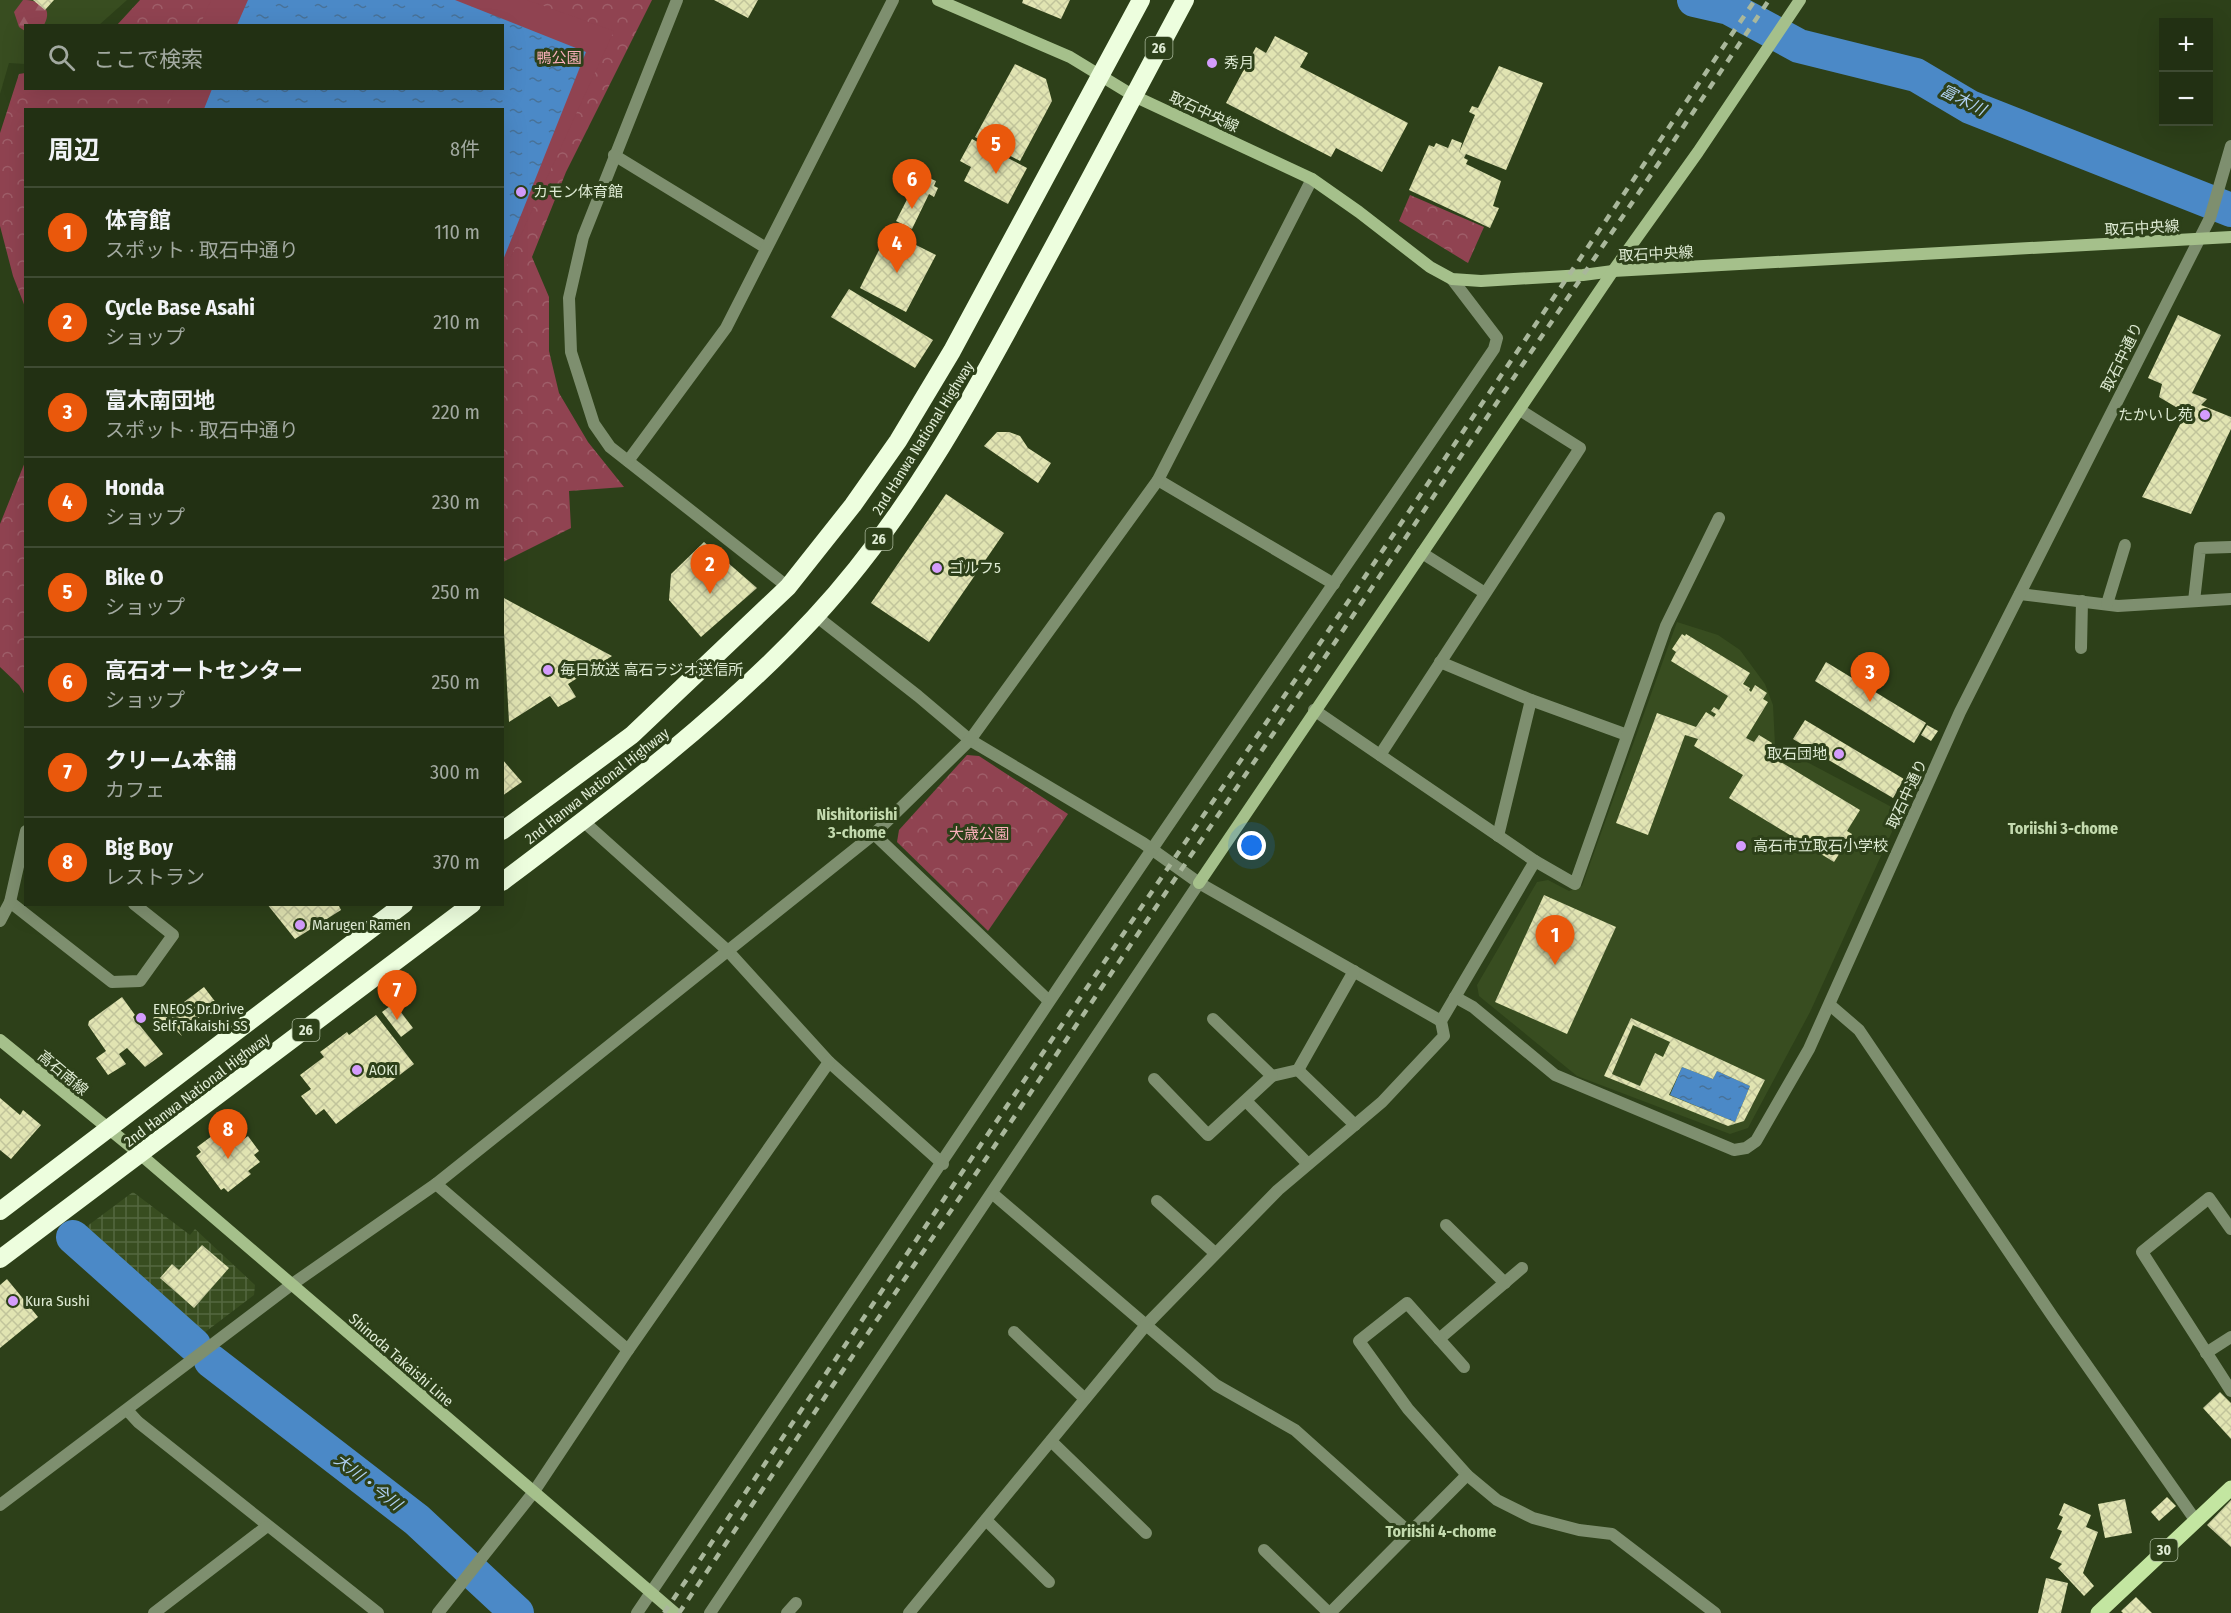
<!DOCTYPE html>
<html lang="ja">
<head>
<meta charset="utf-8">
<style>
	body { margin:0; font-family:"Fira Sans Condensed","Noto Sans JP",sans-serif; background:#2e3c21; color:#f1f3f6 }
	.controls { position:absolute; right:18px; top:18px; display:grid; overflow:hidden; border-radius:0px; box-shadow:0 6px 24px #0002 }
	.controls button { width:54px; height:54px; display:grid; place-items:center; padding:0; border:0; border-bottom:2px solid #3f4b33; background:#223013; color:#f1f3f6; font:30px sans-serif }
	.you { position:absolute; left:1252px; top:846px; width:21px; height:21px; margin:-15px; border:4px solid #fff; border-radius:50%; background:#1a73e8; box-shadow:0 0 0 9px #1a73e833 }
	.badge { display:grid; place-items:center; width:39px; height:39px; border-radius:50%; background:#ea580c; color:#fff; font-size:20px; font-weight:700 }
	.pin { position:absolute; translate:-50% -50px; filter:drop-shadow(0 2px 3px #0008) }
	.pin::after { content:''; position:absolute; top:32px; width:21px; height:18px; background:inherit; clip-path:polygon(0 0,100% 0,50% 100%) }
	.list { margin:0; padding:0; list-style:none }
	h2 { display:flex; justify-content:space-between; align-items:center; height:78px; margin:0; padding:0 24px; font-size:26px }
	h2 small { font-size:20px; font-weight:400; color:#a2a9a0 }
	.list li { display:grid; grid-template-columns:39px 1fr auto; gap:18px; align-items:center; box-sizing:border-box; height:90px; padding:0 24px; border-top:2px solid #3f4b33 }
	.list b { display:block; font-size:22px; white-space:nowrap }
	.list p { margin:0; font-size:20px; white-space:nowrap; color:#a2a9a0 }
	.list em { font-size:20px; font-style:normal; color:#a2a9a0 }
	.icon { flex:none; width:33px; height:33px; fill:none; stroke:currentColor; stroke-width:2; stroke-linecap:round; stroke-linejoin:round }
	.map { position:relative; flex:none; width:2231px; height:1613px; overflow:hidden }
	.search { position:absolute; background:#223013; box-shadow:0 6px 24px #0002; left:24px; top:24px; width:480px; height:66px; display:flex; align-items:center; gap:15px; box-sizing:border-box; padding:0 21px; border-radius:0px; color:#a2a9a0; font-size:22px }
	.panel { position:absolute; background:#223013; box-shadow:0 6px 24px #0002; left:24px; top:108px; width:480px; height:798px; border-radius:0px }
	.map>svg:first-child { display:block }
	.built { fill:#384d20 }
	.industrial { fill:url(#industrial-grid) }
	.forest { fill:url(#forest-firs) }
	.park { fill:url(#park-crowns) }
	.pitch { fill:#904351 }
	.water { fill:url(#water-ripples) }
	.lines { fill:none; stroke-linecap:round; stroke-linejoin:round }
	.river { stroke:#4b89c7; stroke-width:34 }
	.building { fill:url(#building-cross-hatch); fill-rule:evenodd }
	.street { stroke:#7e8f6f; stroke-width:12 }
	.secondary { stroke:#a5c08b; stroke-width:12 }
	.primary { stroke:#c3e6a1; stroke-width:15 }
	.highway { stroke:#edfede; stroke-width:18 }
	.rail { stroke:#a9b79b; stroke-width:4.5; stroke-dasharray:8 8; stroke-linecap:butt }
	.poi-dot { fill:#d49cfc; stroke:#2d4019; stroke-width:2 }
	.labels { text-anchor:middle; dominant-baseline:central; stroke-width:6; stroke-linejoin:round; paint-order:stroke }
	.shield { fill:#2d4019; stroke:#aab89c; stroke-width:1.5 }
	.shield-label { font-size:14px; font-weight:bold; fill:#dfebd4 }
	.park-label { font-size:15px; fill:#fab0ba; stroke:#2d4019 }
	.poi-label { font-size:15px; fill:#dfebd4; stroke:#2d4019; text-anchor:start }
	.street-label { font-size:15px; fill:#dfebd4; stroke:#2d4019 }
	.water-label { font-size:16px; font-style:italic; fill:#b0d0f1; stroke:#2d4019 }
	.neighbourhood-label { font-size:16px; font-weight:bold; fill:#c3daae; stroke:#2d4019 }
</style>
</head>
<body>
<div class="map">
<svg width="2231" height="1613" viewBox="0 0 2231 1613">
	<defs>
		<pattern id="industrial-grid" width="8" height="8" patternUnits="userSpaceOnUse" patternTransform="scale(1.5)"><rect width="8" height="8" fill="#384d20"/><path d="M0 4h8M4 0v8" fill="none" stroke="#546740"/></pattern>
		<pattern id="forest-firs" width="22" height="20" patternUnits="userSpaceOnUse" patternTransform="scale(1.5)"><rect width="22" height="20" fill="#904351"/><path d="M5 1l3.5 6h-7zM16 11l3.5 6h-7z" fill="#9f5e69"/></pattern>
		<pattern id="park-crowns" width="20" height="18" patternUnits="userSpaceOnUse" patternTransform="scale(1.5)"><rect width="20" height="18" fill="#904351"/><path d="M2 6a3 3 0 1 1 6 0M12 15a3 3 0 1 1 6 0" fill="none" stroke="#9f5e69"/></pattern>
		<pattern id="water-ripples" width="26" height="14" patternUnits="userSpaceOnUse" patternTransform="scale(1.5)"><rect width="26" height="14" fill="#4b89c7"/><path d="M2 4q2-2 4 0t4 0M15 11q2-2 4 0t4 0" fill="none" stroke="#487298"/></pattern>
		<pattern id="building-cross-hatch" width="8" height="8" patternUnits="userSpaceOnUse" patternTransform="scale(1.5)"><rect width="8" height="8" fill="#e1e4b2"/><path d="M0 0l8 8M0 8l8-8" fill="none" stroke="#c1c49b"/></pattern>
	</defs>
	<rect width="100%" height="100%" fill="#2d4019"/>
	<g class="built">
		<polygon points="0,0 127,0 99,25 26,26 25,64 9,63 0,94"/>
		<polygon points="1677,622 1718,635 1740,650 1765,684 1773,705 1775,745 1901,812 1810,1012 1748,1128 1730,1134 1577,1076 1479,996 1477,985 1537,882 1548,880 1569,891 1582,886"/>
	</g>
	<polygon class="industrial" points="133,1192 190,1235 195,1229 255,1285 254,1295 200,1336 86,1227"/>
	<path class="forest" d="M23,0C39,0 54,7 44,25L26,26L25,31L19,27L14,12Z"/>
	<g class="park">
		<polygon points="140,0 652,0 566,172 532,257 549,297 549,351 559,393 588,442 624,487 569,491 571,528 503,562 502,110 26,110 25,307 13,276 0,226 0,133 19,74 25,73 26,88 502,88 502,26 117,25"/>
		<polygon points="1410,195 1484,227 1468,263 1399,221"/>
		<polygon points="25,462 25,695 19,685 0,667 0,524"/>
		<polygon points="967,755 979,756 1068,814 988,931 897,842 899,830"/>
	</g>
	<polygon class="pitch" points="211,0 527,0 614,31 503,274 502,110 167,110 174,89 502,88 502,26 200,25"/>
	<g class="water">
		<polygon points="248,0 455,0 586,52 503,260 502,110 204,109 212,89 502,88 502,26 237,25"/>
		<polygon points="1682,1067 1713,1079 1717,1071 1750,1086 1735,1122 1670,1095"/>
	</g>
	<g class="lines">
		<g class="river">
			<polyline points="1694,0 1729,8 1799,46 1916,75 1970,107 2231,210"/>
			<polyline points="73,1237 194,1345"/>
			<polyline points="211,1361 417,1520 517,1613"/>
		</g>
	</g>
	<g class="building">
		<polygon points="33,0 54,0 45,10"/>
		<polygon points="714,0 758,0 748,18"/>
		<polygon points="1023,0 1070,0 1061,19 1022,3"/>
		<polygon points="1275,36 1308,53 1300,67 1408,123 1382,172 1336,148 1331,157 1226,103 1256,47 1266,53"/>
		<polygon points="1015,64 1046,79 1052,101 1020,161 975,137"/>
		<polygon points="1499,66 1543,83 1506,170 1466,154 1464,158 1468,160 1466,164 1501,181 1493,206 1499,208 1490,228 1409,190 1429,145 1434,147 1436,143 1448,148 1452,139 1462,143 1459,153 1475,115 1469,112 1472,106 1478,108"/>
		<polygon points="972,139 1027,168 1008,204 964,181 971,167 960,161"/>
		<polygon points="920,174 936,181 934,186 938,188 934,197 929,194 912,229 896,221"/>
		<polygon points="910,242 936,255 906,312 860,288 880,248 901,259"/>
		<polygon points="849,289 933,340 915,368 831,317"/>
		<polygon points="2178,315 2221,335 2192,393 2207,399 2201,405 2231,417 2231,429 2191,514 2142,497 2186,413 2159,397 2162,384 2148,378"/>
		<polygon points="997,432 1009,432 1020,436 1028,448 1051,463 1038,483 984,446"/>
		<polygon points="946,494 1004,533 929,642 871,603"/>
		<polygon points="704,542 757,588 701,637 669,600 671,574"/>
		<polygon points="502,597 612,656 568,684 576,697 558,707 550,696 509,722"/>
		<polygon points="1682,634 1685,636 1686,634 1750,673 1743,684 1750,688 1749,690 1751,692 1755,685 1767,693 1763,699 1768,702 1746,738 1754,742 1759,735 1772,743 1766,753 1860,810 1847,831 1852,834 1834,862 1729,798 1743,775 1694,746 1698,739 1685,735 1648,835 1616,823 1657,713 1696,727 1706,712 1714,717 1716,714 1711,711 1714,707 1719,710 1728,696 1671,661 1676,652 1672,649"/>
		<polygon points="1826,662 1926,723 1914,743 1815,681"/>
		<polygon points="1805,720 1904,779 1893,798 1793,739"/>
		<polygon points="1927,725 1938,731 1931,741 1921,735"/>
		<polygon points="502,759 522,782 502,796"/>
		<polygon points="1544,895 1616,927 1567,1034 1495,1002"/>
		<polygon points="267,904 338,904 341,910 295,939"/>
		<polygon points="204,987 217,1004 181,1031 176,1027 182,1036 171,1026 164,1031 153,1018 160,1013 164,1017"/>
		<polygon points="122,997 135,1015 133,1017 163,1054 145,1067 127,1048 119,1054 126,1064 108,1075 96,1058 106,1051 88,1025 89,1021"/>
		<polygon points="394,1003 413,1028 401,1037 382,1012"/>
		<polygon points="376,1015 414,1064 336,1124 324,1109 316,1115 301,1096 311,1089 300,1075 324,1057 320,1052 347,1032 349,1035"/>
		<path d="M1631,1018L1765,1080L1744,1121L1728,1126L1604,1076ZM1633,1025L1670,1042L1663,1057L1655,1053L1640,1086L1612,1074ZM1682,1067L1713,1079L1717,1071L1750,1086L1735,1122L1669,1095Z"/>
		<polygon points="0,1098 20,1115 23,1110 41,1125 11,1159 0,1150"/>
		<polygon points="231,1122 244,1139 248,1136 259,1151 254,1155 260,1162 248,1171 251,1174 228,1192 224,1188 221,1190 196,1156 201,1152 197,1147"/>
		<polygon points="202,1245 229,1268 194,1308 160,1278 172,1264 179,1270"/>
		<polygon points="7,1279 38,1317 0,1348 0,1285"/>
		<polygon points="2220,1392 2231,1403 2231,1439 2203,1408"/>
		<polygon points="2167,1497 2176,1506 2159,1521 2151,1512"/>
		<polygon points="2125,1499 2132,1533 2105,1538 2098,1504"/>
		<polygon points="2231,1500 2231,1547 2207,1525"/>
		<polygon points="2064,1503 2091,1515 2086,1527 2098,1532 2083,1573 2094,1586 2084,1596 2058,1568 2062,1564 2050,1558 2062,1531 2057,1529 2063,1517 2059,1515"/>
		<polygon points="2046,1578 2068,1583 2061,1613 2038,1613"/>
		<polygon points="2136,1597 2152,1613 2123,1613 2121,1611"/>
	</g>
	<g class="lines">
		<g class="street">
			<polyline points="677,0 583,237 569,298 571,352 594,424 610,447 788,587"/>
			<polyline points="614,155 766,248"/>
			<polyline points="628,461 726,328 893,0"/>
			<polyline points="1158,480 1334,584"/>
			<polyline points="1422,553 1485,593"/>
			<polyline points="2020,594 2118,606 2231,599"/>
			<polyline points="2194,601 2200,548 2231,547"/>
			<polyline points="2107,604 2125,545"/>
			<polyline points="816,616 918,696 970,740 1143,843 1199,883 1441,1021"/>
			<polyline points="2081,648 2082,601"/>
			<polyline points="1440,662 1531,700 1627,735"/>
			<polyline points="1380,755 1580,448 1520,410"/>
			<polyline points="583,821 728,951 829,1062 943,1164"/>
			<polyline points="874,834 1049,1001"/>
			<polyline points="1498,836 1531,700"/>
			<polyline points="1535,861 1575,884 1666,626 1719,518"/>
			<polyline points="10,902 112,982 140,981 173,935 134,904"/>
			<polyline points="0,921 10,902 26,831"/>
			<polyline points="1455,997 1473,1007 1555,1075 1734,1150 1746,1148 1756,1141 1809,1049 1960,712 2210,218 2231,146"/>
			<polyline points="1830,1005 1859,1030 2053,1317 2196,1521"/>
			<polyline points="1298,1070 1355,1125"/>
			<polyline points="1272,1076 1298,1070 1354,971"/>
			<polyline points="1154,1079 1208,1135 1272,1076 1213,1019"/>
			<polyline points="1246,1101 1308,1164"/>
			<polyline points="436,1184 628,1350"/>
			<polyline points="993,1194 1216,1385 1295,1430 1409,1532"/>
			<polyline points="1157,1201 1215,1253"/>
			<polyline points="1446,1225 1505,1283"/>
			<polyline points="2231,1229 2209,1198 2142,1252 2231,1391"/>
			<polyline points="1014,1332 1085,1399"/>
			<polyline points="1439,1339 1522,1268"/>
			<polyline points="2206,1353 2231,1337"/>
			<polyline points="1464,1367 1407,1303 1359,1341 1408,1409 1467,1475 1497,1500 1533,1518 1579,1530 1612,1534 1715,1613"/>
			<polyline points="127,1410 138,1422 378,1613"/>
			<polyline points="1051,1441 1146,1533"/>
			<polyline points="0,1505 291,1285 436,1184 874,834 970,740 1158,480 1312,179"/>
			<polyline points="986,1520 1049,1582"/>
			<polyline points="1264,1550 1329,1613"/>
			<polyline points="154,1613 266,1527"/>
			<polyline points="438,1613 533,1493 628,1350 829,1062"/>
			<path d="M637,1613C776,1410 912,1206 1049,1002C1195,783 1346,567 1494,349L1497,338L1452,279"/>
			<polyline points="710,1613 1199,883"/>
			<polyline points="787,1613 796,1603"/>
			<polyline points="909,1613 1146,1325 1278,1190 1382,1102 1444,1036 1441,1021 1535,861 1314,710"/>
			<polyline points="1330,1613 1467,1475"/>
		</g>
		<g class="secondary">
			<polyline points="938,0 1070,57 1134,96 1312,179 1359,212 1430,267 1452,279 1481,281 1583,275 1613,271 2231,237"/>
			<polyline points="1199,883 1613,271 1698,152 1800,0"/>
			<polyline points="0,1040 141,1155 675,1613"/>
		</g>
		<polyline class="primary" points="2098,1613 2231,1488"/>
		<g class="highway">
			<polyline points="502,831 632,735 788,587 853,505 898,441 952,351 1141,0"/>
			<path d="M502,882C611,800 721,718 814,618C905,520 970,402 1032,286C1084,191 1134,95 1185,0"/>
			<polyline points="0,1211 404,904"/>
			<polyline points="0,1259 472,904"/>
		</g>
		<g class="rail">
			<polyline points="664,1613 1755,0"/>
			<polyline points="679,1613 1769,0"/>
		</g>
	</g>
	<g class="poi-dot">
		<circle cx="1212" cy="63" r="6"/>
		<circle cx="521" cy="192" r="6"/>
		<circle cx="2205" cy="415" r="6"/>
		<circle cx="937" cy="568" r="6"/>
		<circle cx="548" cy="670" r="6"/>
		<circle cx="1839" cy="754" r="6"/>
		<circle cx="1741" cy="846" r="6"/>
		<circle cx="300" cy="925" r="6"/>
		<circle cx="141" cy="1018" r="6"/>
		<circle cx="357" cy="1070" r="6"/>
		<circle cx="13" cy="1301" r="6"/>
	</g>
	<g class="labels">
		<g class="shield">
			<rect x="1145.5" y="37" width="27" height="22" rx="4.5"/>
			<rect x="865.5" y="528" width="27" height="22" rx="4.5"/>
			<rect x="292.5" y="1019" width="27" height="22" rx="4.5"/>
			<rect x="2150.5" y="1539" width="27" height="22" rx="4.5"/>
		</g>
		<g class="shield-label">
			<text x="1159" y="48">26</text>
			<text x="879" y="539">26</text>
			<text x="306" y="1030">26</text>
			<text x="2164" y="1550">30</text>
		</g>
		<g class="park-label">
			<text x="559" y="58">鴨公園</text>
			<text x="979" y="834">大歳公園</text>
		</g>
		<g class="poi-label">
			<text x="1224" y="63">秀月</text>
			<text x="533" y="192">カモン体育館</text>
			<text x="2193" y="415" text-anchor="end">たかいし苑</text>
			<text x="949" y="568">ゴルフ5</text>
			<text x="560" y="670">毎日放送 高石ラジオ送信所</text>
			<text x="1827" y="754" text-anchor="end">取石団地</text>
			<text x="1753" y="846">高石市立取石小学校</text>
			<text x="312" y="925">Marugen Ramen</text>
			<text x="153" y="1009">ENEOS Dr.Drive<tspan x="153" dy="17">Self Takaishi SS</tspan></text>
			<text x="369" y="1070">AOKI</text>
			<text x="25" y="1301">Kura Sushi</text>
		</g>
		<g class="street-label">
			<text transform="translate(1204 112) rotate(25)">取石中央線</text>
			<text transform="translate(2142 228) rotate(-3)">取石中央線</text>
			<text transform="translate(1656 254) rotate(-3)">取石中央線</text>
			<text transform="translate(2122 357) rotate(-64)">取石中通り</text>
			<text transform="translate(923 438) rotate(-58)">2nd Hanwa National Highway</text>
			<text transform="translate(597 786) rotate(-38)">2nd Hanwa National Highway</text>
			<text transform="translate(1907 794) rotate(-65)">取石中通り</text>
			<text transform="translate(63 1073) rotate(40)">高石南線</text>
			<text transform="translate(197 1090) rotate(-37)">2nd Hanwa National Highway</text>
			<text transform="translate(401 1360) rotate(41)">Shinoda Takaishi Line</text>
		</g>
		<g class="water-label">
			<text transform="translate(1963 100) rotate(27)">富木川</text>
			<text transform="translate(368 1482) rotate(38)">大川・今川</text>
		</g>
		<g class="neighbourhood-label">
			<text x="857" y="814">Nishitoriishi<tspan x="857" dy="18">3-chome</tspan></text>
			<text x="2063" y="828">Toriishi 3-chome</text>
			<text x="1441" y="1531">Toriishi 4-chome</text>
		</g>
	</g>
</svg>
<div class="controls">
<button>+</button>
<button>−</button>
</div>
<div class="you"></div>
<div class="pin badge" style="left:1555px;top:965px">1</div>
<div class="pin badge" style="left:710px;top:594px">2</div>
<div class="pin badge" style="left:1870px;top:702px">3</div>
<div class="pin badge" style="left:897px;top:273px">4</div>
<div class="pin badge" style="left:996px;top:174px">5</div>
<div class="pin badge" style="left:912px;top:209px">6</div>
<div class="pin badge" style="left:397px;top:1020px">7</div>
<div class="pin badge" style="left:228px;top:1159px">8</div>
<div class="search"><svg class="icon" aria-label="search" viewBox="0 0 24 24"><circle cx="10" cy="10" r="6"/><path d="M15 15l6 6"/></svg>ここで検索</div>
<section class="panel">
<h2>周辺<small>8件</small></h2>
<ul class="list">
<li><span class="badge">1</span><div><b>体育館</b><p>スポット · 取石中通り</p></div><em>110 m</em></li>
<li><span class="badge">2</span><div><b>Cycle Base Asahi</b><p>ショップ</p></div><em>210 m</em></li>
<li><span class="badge">3</span><div><b>富木南団地</b><p>スポット · 取石中通り</p></div><em>220 m</em></li>
<li><span class="badge">4</span><div><b>Honda</b><p>ショップ</p></div><em>230 m</em></li>
<li><span class="badge">5</span><div><b>Bike O</b><p>ショップ</p></div><em>250 m</em></li>
<li><span class="badge">6</span><div><b>高石オートセンター</b><p>ショップ</p></div><em>250 m</em></li>
<li><span class="badge">7</span><div><b>クリーム本舗</b><p>カフェ</p></div><em>300 m</em></li>
<li><span class="badge">8</span><div><b>Big Boy</b><p>レストラン</p></div><em>370 m</em></li>
</ul>
</section>
</div>
</body>
</html>
